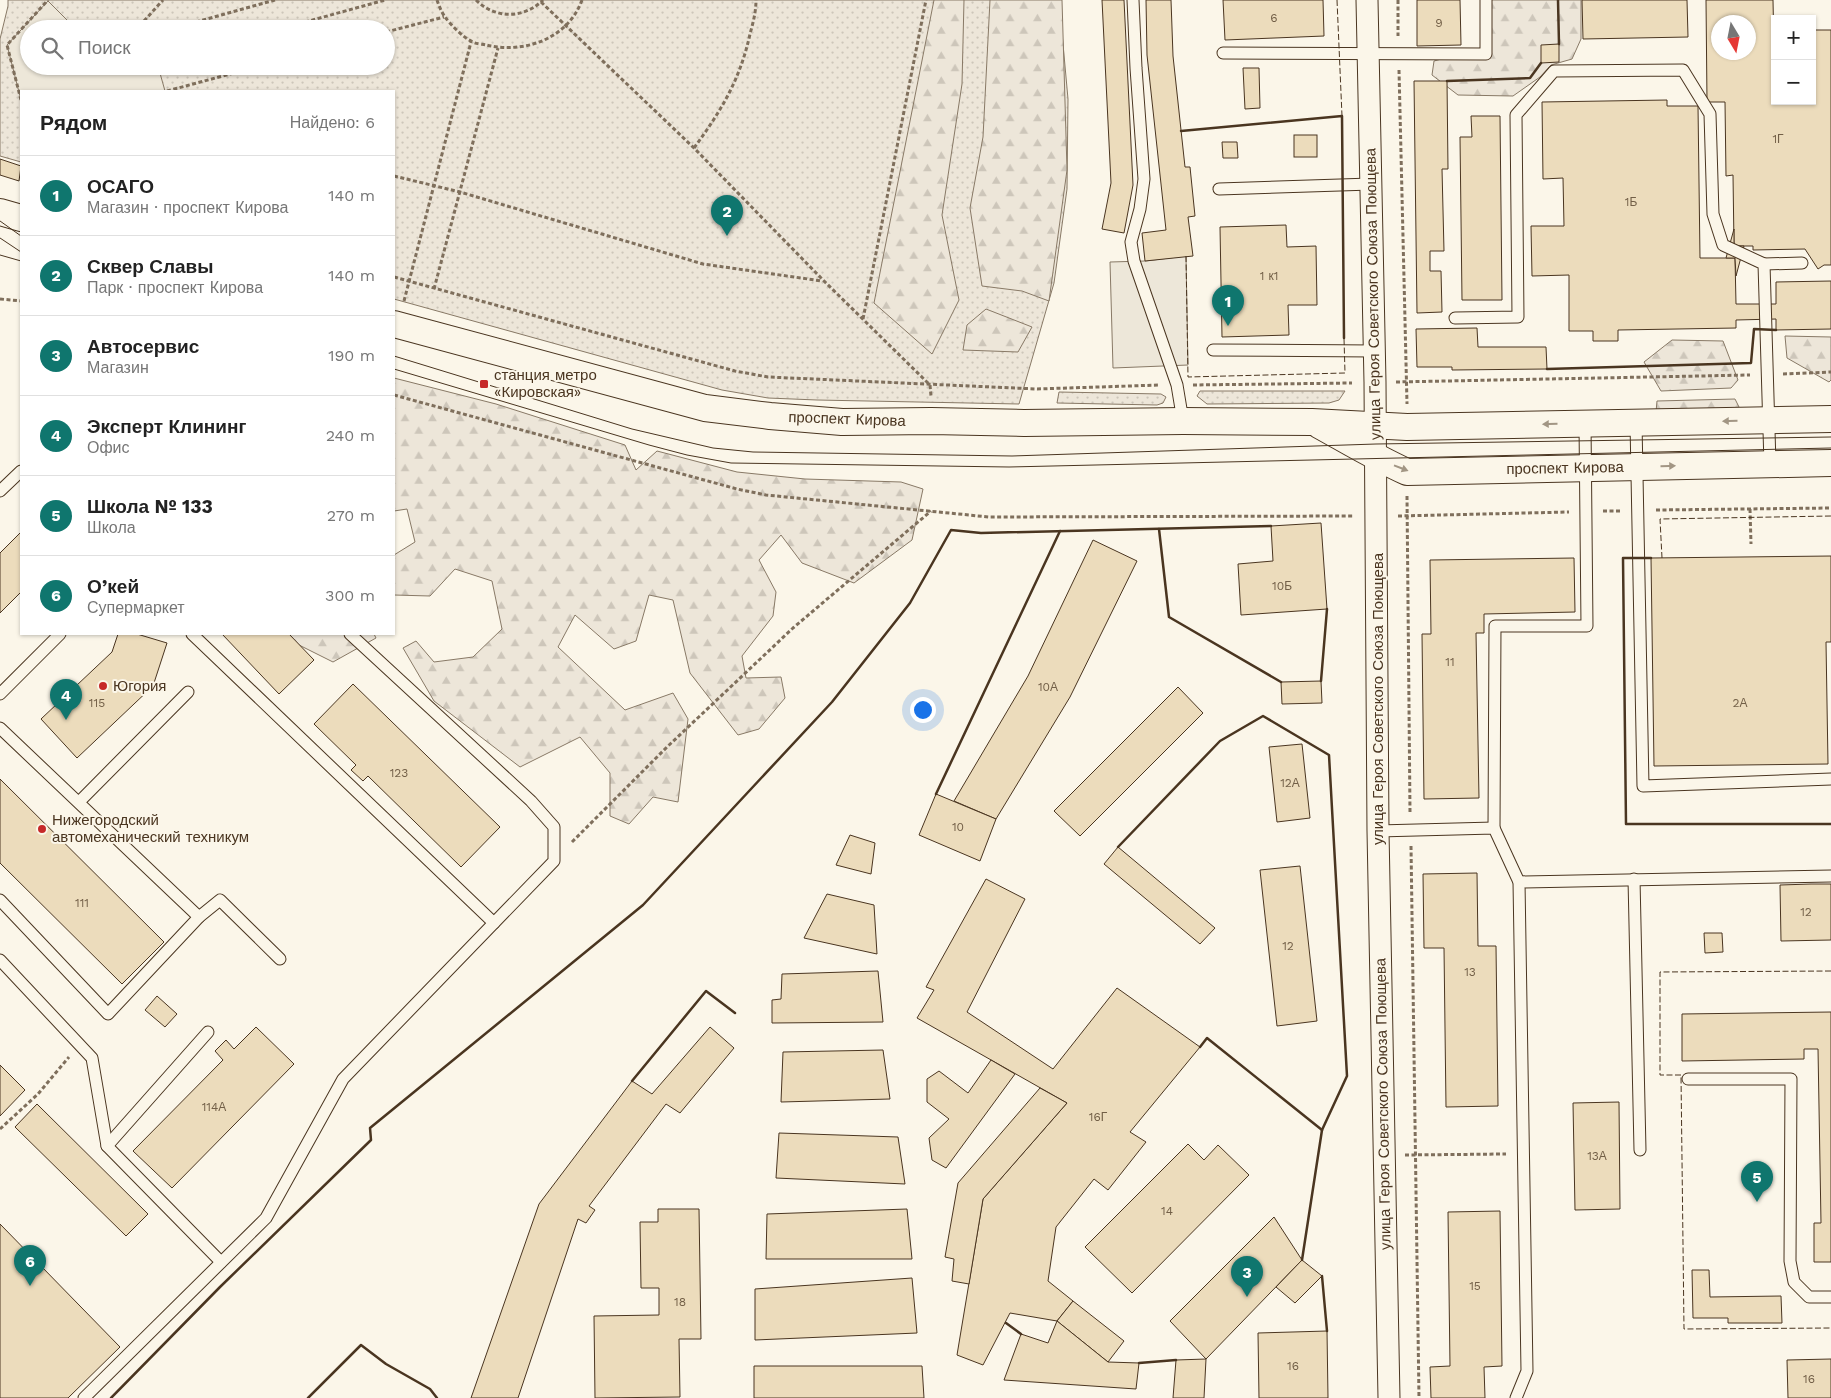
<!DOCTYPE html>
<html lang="ru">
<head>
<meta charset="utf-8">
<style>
	body { margin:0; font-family:"Work Sans",sans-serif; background:#f2f2f2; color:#222 }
	.controls { position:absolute; right:15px; top:15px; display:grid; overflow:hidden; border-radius:0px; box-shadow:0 1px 4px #0004 }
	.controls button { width:45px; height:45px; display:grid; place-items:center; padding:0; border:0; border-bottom:1px solid #e0e0e0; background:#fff; color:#222; font:25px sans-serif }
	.compass { position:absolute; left:1711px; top:15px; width:45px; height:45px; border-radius:50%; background:#fff; box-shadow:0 1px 4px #0004; rotate:170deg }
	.you { position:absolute; left:922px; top:709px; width:18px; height:18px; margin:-12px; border:4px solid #fff; border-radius:50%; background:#1a73e8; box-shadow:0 0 0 8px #1a73e833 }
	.badge { display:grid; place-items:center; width:32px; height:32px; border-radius:50%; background:#0f766e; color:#fff; font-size:16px; font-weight:700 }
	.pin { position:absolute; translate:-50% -41px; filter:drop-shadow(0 1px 2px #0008) }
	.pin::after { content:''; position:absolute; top:26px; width:18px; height:15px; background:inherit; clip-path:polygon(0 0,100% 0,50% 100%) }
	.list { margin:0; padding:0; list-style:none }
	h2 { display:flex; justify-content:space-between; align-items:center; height:65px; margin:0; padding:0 20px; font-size:21px }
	h2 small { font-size:16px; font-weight:400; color:#767676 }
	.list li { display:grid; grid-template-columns:32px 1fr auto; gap:15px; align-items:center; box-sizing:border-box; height:80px; padding:0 20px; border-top:1px solid #e0e0e0 }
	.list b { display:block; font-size:19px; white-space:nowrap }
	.list p { margin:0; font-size:16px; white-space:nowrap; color:#767676 }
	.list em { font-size:16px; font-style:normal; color:#767676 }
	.icon { flex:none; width:28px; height:28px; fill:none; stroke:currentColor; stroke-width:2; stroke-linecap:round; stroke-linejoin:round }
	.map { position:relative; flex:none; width:1831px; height:1398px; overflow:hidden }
	.search { position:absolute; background:#fff; box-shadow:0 1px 4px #0004; left:20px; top:20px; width:375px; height:55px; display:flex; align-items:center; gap:12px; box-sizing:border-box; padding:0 18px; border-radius:28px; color:#767676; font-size:19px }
	.panel { position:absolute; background:#fff; box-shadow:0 1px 4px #0004; left:20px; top:90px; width:375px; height:545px; border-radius:0px }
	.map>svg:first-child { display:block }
	.grass { fill:url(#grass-dots); stroke:#887966; fill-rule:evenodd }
	.forest { fill:url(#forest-firs); stroke:#887966 }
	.parking { fill:#ede7d9; stroke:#887966 }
	.building { fill:#ecdcbc; stroke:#4a3520; fill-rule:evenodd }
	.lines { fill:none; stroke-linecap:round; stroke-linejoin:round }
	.service-casing { stroke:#4a3520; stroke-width:13 }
	.minor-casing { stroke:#4a3520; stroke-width:23 }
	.tertiary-casing { stroke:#4a3520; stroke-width:28 }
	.path { stroke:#7f6f5c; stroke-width:3; stroke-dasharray:4 2.5; stroke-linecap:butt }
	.service { stroke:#fbf6e9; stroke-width:11 }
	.minor { stroke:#fbf6e9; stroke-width:21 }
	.tertiary { stroke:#fbf6e9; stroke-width:26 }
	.tram { stroke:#4a3520; stroke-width:1 }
	.fence { stroke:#4a3520; stroke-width:1; stroke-dasharray:6 2.5; stroke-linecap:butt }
	.wall { stroke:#4a3520; stroke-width:2.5 }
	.oneway { fill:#a29684 }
	.poi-dot { fill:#c62828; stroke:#fbf6e9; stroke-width:2 }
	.labels { text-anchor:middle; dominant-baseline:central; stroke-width:4; stroke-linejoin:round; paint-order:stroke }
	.number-label { font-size:12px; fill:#725f47 }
	.street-label { font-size:15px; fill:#4a3520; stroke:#fbf6e9 }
	.poi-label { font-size:15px; fill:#4a3520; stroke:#fbf6e9; text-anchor:start }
</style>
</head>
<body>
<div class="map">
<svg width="1831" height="1398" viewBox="0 0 1831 1398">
	<defs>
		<pattern id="grass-dots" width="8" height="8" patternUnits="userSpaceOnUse" patternTransform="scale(1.25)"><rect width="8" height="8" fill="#ede6d9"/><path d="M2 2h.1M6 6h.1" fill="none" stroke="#cdc6ba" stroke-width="1.8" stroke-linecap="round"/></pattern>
		<pattern id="forest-firs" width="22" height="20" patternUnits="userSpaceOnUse" patternTransform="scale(1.25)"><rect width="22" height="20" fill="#ede6d9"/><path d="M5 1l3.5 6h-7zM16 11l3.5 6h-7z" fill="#cdc6ba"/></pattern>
	</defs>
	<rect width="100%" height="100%" fill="#fbf6e9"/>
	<g class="grass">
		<path d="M8,0H1059L1068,99L1067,189L1054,283L1019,404L817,400L768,398L722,390L394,299V91H21V162L0,156V39L8,6ZM29,29H386V66H29Z"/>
		<polygon points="1200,391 1345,391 1339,400 1329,403 1207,404 1197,396"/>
		<polygon points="1059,392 1161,394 1166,397 1163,403 1157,405 1057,403"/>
	</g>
	<g class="forest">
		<polygon points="934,0 964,0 962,84 942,215 959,300 932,354 874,303"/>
		<polygon points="990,0 1062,0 1067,170 1049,301 1022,291 982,286 970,208 983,137"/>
		<polygon points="1481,0 1581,0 1581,39 1572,59 1551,65 1540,77 1513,96 1458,95 1432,75 1434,61 1482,48"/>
		<polygon points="986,309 1032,327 1018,352 963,350 967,325"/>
		<polygon points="1785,336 1831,337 1831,380 1829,382 1787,358"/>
		<polygon points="1672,340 1723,341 1738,380 1731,388 1661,391 1644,362"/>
		<polygon points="394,378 496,404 625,445 636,470 657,451 737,472 805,479 901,482 923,489 912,540 854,583 802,563 781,535 759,560 776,592 773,616 742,656 746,678 781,677 785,698 759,729 738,735 690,673 673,600 649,595 636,641 614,649 575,615 558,647 625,710 673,693 688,719 678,802 653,797 629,824 610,816 610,773 580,737 520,767 434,701 403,648 416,641 434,662 473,657 502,629 492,581 455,569 430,596 394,595 394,555 415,542 407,509 394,511"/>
		<polygon points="1735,399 1741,411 1656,412 1657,401"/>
		<polygon points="282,634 374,634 376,638 333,662 283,637"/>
	</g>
	<g class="parking">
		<polygon points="48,1 76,29 29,29 29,66 158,66 165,91 21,91 21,100 7,45"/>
		<polygon points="1186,256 1188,365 1113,368 1110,262 1145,261"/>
	</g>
	<g class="building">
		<polygon points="1102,0 1124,0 1133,185 1124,233 1102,229 1111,183"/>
		<polygon points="1146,0 1171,0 1173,56 1185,167 1190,167 1195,216 1188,217 1193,256 1145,261 1142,233 1166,230 1147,55"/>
		<polygon points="1223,0 1323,0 1324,36 1225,40"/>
		<polygon points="1417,0 1460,0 1461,45 1417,46"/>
		<polygon points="1582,0 1687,0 1688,37 1583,39"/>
		<path d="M1706,0H1773L1775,101H1812V30H1831V265H1824L1818,269L1805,249L1753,250V246H1734L1733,175L1726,176L1725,102H1707ZM1718,22H1748V52H1718Z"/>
		<polygon points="1559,44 1559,62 1541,63 1541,45"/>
		<polygon points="1243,68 1259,68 1260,108 1245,109"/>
		<polygon points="1414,81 1447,81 1448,169 1442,169 1444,251 1430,251 1430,271 1441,271 1442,312 1417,313"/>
		<polygon points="1667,100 1667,106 1698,106 1700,258 1735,258 1736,304 1776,304 1776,282 1831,281 1831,329 1776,330 1776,319 1736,320 1736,328 1618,330 1618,341 1593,341 1593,331 1569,331 1569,275 1532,276 1531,226 1564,226 1563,178 1543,179 1542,102"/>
		<polygon points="1471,116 1500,116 1502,300 1462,300 1460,137 1472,137"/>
		<rect x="1294" y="135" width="23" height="22"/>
		<polygon points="1222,142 1237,142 1238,158 1223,158"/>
		<polygon points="0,159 21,166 19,181 0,175"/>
		<polygon points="1286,225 1287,247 1316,246 1317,305 1288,305 1289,335 1222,337 1220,227"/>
		<polygon points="1734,229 1734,246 1744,246 1736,276 1735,258 1726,258"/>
		<polygon points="1477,328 1478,347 1546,347 1547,369 1452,370 1452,367 1417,367 1416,329"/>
		<polygon points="1321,523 1327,609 1241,615 1238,564 1273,561 1271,526"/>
		<polygon points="21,532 21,592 0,613 0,553"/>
		<polygon points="1093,540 1137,561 1070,697 996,819 954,801 1028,676"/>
		<polygon points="1831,556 1831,642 1826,642 1828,764 1654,766 1651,558"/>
		<polygon points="1574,558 1575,612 1484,614 1484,633 1476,633 1479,798 1424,799 1422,634 1431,634 1430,560"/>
		<polygon points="118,634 137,634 167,643 153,686 77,758 41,719 112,652"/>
		<polygon points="222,634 289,634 314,660 279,694"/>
		<polygon points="1321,681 1322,703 1282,704 1281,682"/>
		<polygon points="353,684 500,827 461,867 368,776 363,781 351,770 356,765 314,724"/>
		<polygon points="1178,687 1203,713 1080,836 1054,811"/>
		<polygon points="1302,744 1310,818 1277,822 1269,747"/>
		<polygon points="0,779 164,942 122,984 0,863"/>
		<polygon points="936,794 996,819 980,861 919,835"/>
		<polygon points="850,835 875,843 871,874 836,865"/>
		<polygon points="1118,847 1215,928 1200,944 1104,864"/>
		<polygon points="1300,866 1317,1021 1277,1026 1260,870"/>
		<polygon points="1477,873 1478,946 1496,946 1498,1106 1446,1107 1444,948 1424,948 1423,874"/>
		<polygon points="986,879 1025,899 967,1012 1053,1069 1117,988 1200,1047 1130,1132 1146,1142 1108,1190 1094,1179 1056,1227 1048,1281 1073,1301 1057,1321 1010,1313 983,1365 957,1355 983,1199 1067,1103 917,1018 934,990 926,987"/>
		<polygon points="1811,884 1831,884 1831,940 1781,941 1780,885"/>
		<polygon points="827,894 874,905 877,954 804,938"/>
		<polygon points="1704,933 1722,933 1723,952 1705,953"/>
		<polygon points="878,971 883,1022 772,1023 772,1000 781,999 782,974"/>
		<polygon points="157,996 177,1014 165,1027 145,1010"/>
		<polygon points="1831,1012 1831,1262 1814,1262 1814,1223 1821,1223 1818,1049 1804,1049 1804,1059 1682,1061 1682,1014"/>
		<polygon points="256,1027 294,1064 172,1188 133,1151 223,1060 215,1051 226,1040 234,1049"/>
		<polygon points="710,1027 734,1048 680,1113 666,1104 589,1206 595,1210 586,1223 578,1219 518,1398 471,1398 539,1204 632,1081 652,1094"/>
		<polygon points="883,1050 890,1099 781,1102 783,1052"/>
		<polygon points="991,1060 1015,1074 946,1168 932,1160 929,1138 949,1119 927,1102 927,1079 939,1071 968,1093"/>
		<polygon points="0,1065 25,1090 0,1116"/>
		<polygon points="1040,1088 1067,1103 983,1199 969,1284 952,1281 954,1259 945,1257 958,1183"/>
		<polygon points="1619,1102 1620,1209 1575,1210 1573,1103"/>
		<polygon points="37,1104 148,1214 126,1236 15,1127"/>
		<polygon points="779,1133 898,1137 905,1184 776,1178"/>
		<polygon points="1188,1144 1204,1160 1218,1145 1249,1175 1132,1293 1085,1247"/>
		<polygon points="658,1209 699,1209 701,1339 679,1339 680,1397 595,1398 594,1316 659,1315 659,1288 641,1288 640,1222 658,1222"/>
		<polygon points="907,1209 912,1259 766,1259 767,1214"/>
		<polygon points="1500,1211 1502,1366 1484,1367 1485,1398 1431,1398 1430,1367 1450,1366 1448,1212"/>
		<polygon points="1274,1217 1302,1260 1206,1359 1170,1321"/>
		<polygon points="0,1224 120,1347 68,1398 0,1398"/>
		<polygon points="1302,1260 1322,1276 1295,1303 1276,1287"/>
		<polygon points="1692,1270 1709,1270 1710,1297 1781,1296 1782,1323 1728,1323 1728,1318 1693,1318"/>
		<polygon points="912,1278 917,1333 755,1340 755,1289"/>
		<polygon points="1073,1301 1124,1341 1108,1362 1057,1321"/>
		<polygon points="1057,1321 1108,1362 1139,1363 1136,1389 1004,1380 1021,1334 1048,1343"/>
		<polygon points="1327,1331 1328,1398 1259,1398 1258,1333"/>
		<polygon points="1206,1359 1204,1398 1173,1398 1176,1360"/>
		<polygon points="1831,1359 1831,1398 1788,1398 1787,1360"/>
		<polygon points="754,1366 922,1366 924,1398 754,1398"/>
	</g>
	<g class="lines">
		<g class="service-casing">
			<g id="service">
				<polyline points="1133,0 1136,68 1144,179 1140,209 1131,242 1134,261 1177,385 1183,421"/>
				<polyline points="1223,53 1486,54 1486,0"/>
				<polyline points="1219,189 1371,184"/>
				<polyline points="1764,264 1802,263"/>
				<polyline points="1455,318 1518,317 1516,115 1554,71 1683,70 1710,114 1713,214 1723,245 1764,264 1770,464"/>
				<polyline points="1213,350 1374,351"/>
				<polyline points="1636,423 1643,786 1831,779"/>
				<polyline points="0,491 21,471"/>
				<polyline points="192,634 494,923"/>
				<polyline points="0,694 60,634"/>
				<polyline points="0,728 199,917 108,1014 0,900"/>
				<polyline points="79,802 188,692"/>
				<polyline points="1494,828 1495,626 1587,626 1585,424"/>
				<polyline points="1378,831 1494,828 1519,882 1527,1371 1516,1398"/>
				<polyline points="1634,879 1640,1150"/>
				<polyline points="1519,882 1831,876"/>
				<polyline points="199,917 220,900 280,959"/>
				<polyline points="0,960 92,1058 107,1146 221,1262"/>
				<polyline points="1688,1079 1791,1079 1790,1261 1794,1282 1809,1297 1831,1297"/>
				<polyline points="107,1146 208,1032"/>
				<polyline points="84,1398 266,1218 343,1079 554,861 554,827 531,801 350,634"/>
			</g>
		</g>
		<g class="minor-casing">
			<polyline id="minor" points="1367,0 1375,382 1378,831 1389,1398"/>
		</g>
		<g class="tertiary-casing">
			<g id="tertiary">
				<polyline points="0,212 21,218"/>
				<polyline points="394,324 705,408 770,416 842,422 931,421 1024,423 1183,421 1312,422 1407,427 1831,419"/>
				<path d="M1319,425C1348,441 1376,458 1407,472L1831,463"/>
			</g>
		</g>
		<g class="path">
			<path d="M437,0C439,6 442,13 445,17C450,24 464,38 471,41C475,44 482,44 486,45C524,54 568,39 582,0"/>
			<path d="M476,0C495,19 524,19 543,0"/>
			<polyline points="1398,0 1398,36"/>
			<polyline points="541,2 694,148 824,281 930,385 931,396"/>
			<polyline points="144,21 163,0"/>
			<polyline points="171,29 275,0"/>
			<polyline points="280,29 385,0"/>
			<polyline points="386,32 444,17"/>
			<polyline points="1399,70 1407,404"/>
			<polyline points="167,91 260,66"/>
			<polyline points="21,100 7,45 48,0"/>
			<path d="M694,148C721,111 740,80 750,34C753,23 756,12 756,0"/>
			<polyline points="394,176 460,192 703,264 822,281"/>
			<polyline points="394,277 735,371 768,377 1037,389 1160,385"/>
			<polyline points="434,289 498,48"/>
			<polyline points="0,299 21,301"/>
			<polyline points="404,301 471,42"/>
			<polyline points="863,319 926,0"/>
			<polyline points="1783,374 1831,372"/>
			<polyline points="1396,382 1750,375"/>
			<polyline points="1193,385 1352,383"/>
			<polyline points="394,395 737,489 766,495 989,517 1354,516"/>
			<polyline points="1407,496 1410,812"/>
			<polyline points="1750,509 1751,544"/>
			<polyline points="1656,510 1831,508"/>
			<polyline points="1603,511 1622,511"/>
			<polyline points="1398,516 1569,512"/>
			<polyline points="572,842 667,747 793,628 931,511"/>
			<polyline points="1411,846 1419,1398"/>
			<polyline points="0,1129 38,1094 69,1057"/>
			<polyline points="1405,1155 1506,1154"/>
		</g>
		<use href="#service" class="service"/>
		<use href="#minor" class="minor"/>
		<use href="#tertiary" class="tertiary"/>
		<g class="tram">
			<polyline points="0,221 21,236"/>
			<polyline points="0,238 21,252"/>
			<polyline points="0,255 21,261"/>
			<polyline points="394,356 632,429 713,448 753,452 1012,456 1376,444 1831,437"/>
			<polyline points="394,369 649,445 687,455 731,463 1009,467 1831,448"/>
		</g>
		<g class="fence">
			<polyline points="1337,0 1342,116"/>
			<polyline points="1186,256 1188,377 1345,373 1344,338"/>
			<polyline points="1662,558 1660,519 1831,516"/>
			<polyline points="1831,971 1660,972 1660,1075 1681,1075 1684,1329 1831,1328"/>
		</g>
		<g class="wall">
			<polyline points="1558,0 1559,44"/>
			<polyline points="1447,81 1530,78 1541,63"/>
			<polyline points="1181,131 1342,116 1344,338"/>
			<polyline points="1547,369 1751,363 1754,329 1776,330"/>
			<polyline points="1159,529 1169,617 1281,682"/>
			<polyline points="1651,558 1623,558 1626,824 1831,824"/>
			<polyline points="1321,681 1327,609"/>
			<polyline points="936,794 1060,531"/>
			<polyline points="1118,847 1220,741 1263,716 1329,755 1347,1076 1322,1130 1302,1260"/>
			<polyline points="1200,1047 1207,1038 1322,1130"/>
			<polyline points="632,1081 706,991 735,1013"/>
			<polyline points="1322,1276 1327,1331"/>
			<polyline points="1006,1323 1021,1334"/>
			<polyline points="1139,1363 1176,1360"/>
			<polyline points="111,1398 220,1287 371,1140 370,1128 643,905 832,702 910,603 951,530 981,533 1271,526"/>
			<polyline points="308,1398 361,1345 386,1364 430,1389 437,1398"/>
		</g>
	</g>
	<defs><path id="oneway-solid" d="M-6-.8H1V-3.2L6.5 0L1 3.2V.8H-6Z" transform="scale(1.25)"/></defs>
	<g class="oneway">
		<use href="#oneway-solid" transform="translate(1730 421) rotate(179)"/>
		<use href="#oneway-solid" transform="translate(1550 424) rotate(179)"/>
		<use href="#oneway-solid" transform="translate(1668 466) rotate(-1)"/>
		<use href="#oneway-solid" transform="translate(1401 468) rotate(21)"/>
	</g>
	<g class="poi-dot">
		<rect x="479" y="379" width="10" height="10" rx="2.5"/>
		<circle cx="103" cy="686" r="5"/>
		<circle cx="42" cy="829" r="5"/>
	</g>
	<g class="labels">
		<g class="number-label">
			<text x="1274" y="18">6</text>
			<text x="1439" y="23">9</text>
			<text x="1778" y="139">1Г</text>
			<text x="1631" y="202">1Б</text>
			<text x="1269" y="276">1 к1</text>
			<text x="1282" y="586">10Б</text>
			<text x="1450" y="662">11</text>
			<text x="1048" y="687">10А</text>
			<text x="97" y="703">115</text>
			<text x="1740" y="703">2А</text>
			<text x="399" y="773">123</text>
			<text x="1290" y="783">12А</text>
			<text x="958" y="827">10</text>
			<text x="82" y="903">111</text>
			<text x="1806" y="912">12</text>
			<text x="1288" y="946">12</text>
			<text x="1470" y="972">13</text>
			<text x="214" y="1107">114А</text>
			<text x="1098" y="1117">16Г</text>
			<text x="1597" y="1156">13А</text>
			<text x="1167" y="1211">14</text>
			<text x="1475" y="1286">15</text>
			<text x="680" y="1302">18</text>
			<text x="1293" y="1366">16</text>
			<text x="1809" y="1379">16</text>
		</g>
		<g class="street-label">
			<text transform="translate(1373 294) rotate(-91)">улица Героя Советского Союза Поющева</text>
			<text transform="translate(847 419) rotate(2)">проспект Кирова</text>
			<text transform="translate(1565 468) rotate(-1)">проспект Кирова</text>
			<text transform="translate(1378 699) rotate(-90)">улица Героя Советского Союза Поющева</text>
			<text transform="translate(1383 1104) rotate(-91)">улица Героя Советского Союза Поющева</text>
		</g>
		<g class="poi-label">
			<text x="494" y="375">станция метро<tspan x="494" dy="17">«Кировская»</tspan></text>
			<text x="113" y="686">Югория</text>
			<text x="52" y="820">Нижегородский<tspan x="52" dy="17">автомеханический техникум</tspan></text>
		</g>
	</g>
</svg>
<div class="controls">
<button>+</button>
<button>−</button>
</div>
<svg class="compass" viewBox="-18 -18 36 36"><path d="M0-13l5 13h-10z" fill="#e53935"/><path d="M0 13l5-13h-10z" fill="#767676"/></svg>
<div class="you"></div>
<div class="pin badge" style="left:1228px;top:326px">1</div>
<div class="pin badge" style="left:727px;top:236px">2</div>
<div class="pin badge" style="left:1247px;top:1297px">3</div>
<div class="pin badge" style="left:66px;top:720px">4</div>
<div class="pin badge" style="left:1757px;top:1202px">5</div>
<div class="pin badge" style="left:30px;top:1286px">6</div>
<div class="search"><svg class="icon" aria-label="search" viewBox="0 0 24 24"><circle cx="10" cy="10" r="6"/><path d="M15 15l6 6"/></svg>Поиск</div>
<section class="panel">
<h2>Рядом<small>Найдено: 6</small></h2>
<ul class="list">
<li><span class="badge">1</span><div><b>ОСАГО</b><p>Магазин · проспект Кирова</p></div><em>140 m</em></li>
<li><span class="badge">2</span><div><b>Сквер Славы</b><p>Парк · проспект Кирова</p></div><em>140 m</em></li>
<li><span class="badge">3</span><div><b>Автосервис</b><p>Магазин</p></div><em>190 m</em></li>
<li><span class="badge">4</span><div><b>Эксперт Клининг</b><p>Офис</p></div><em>240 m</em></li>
<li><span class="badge">5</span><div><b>Школа № 133</b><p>Школа</p></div><em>270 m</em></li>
<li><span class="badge">6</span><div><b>О’кей</b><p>Супермаркет</p></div><em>300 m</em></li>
</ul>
</section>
</div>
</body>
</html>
